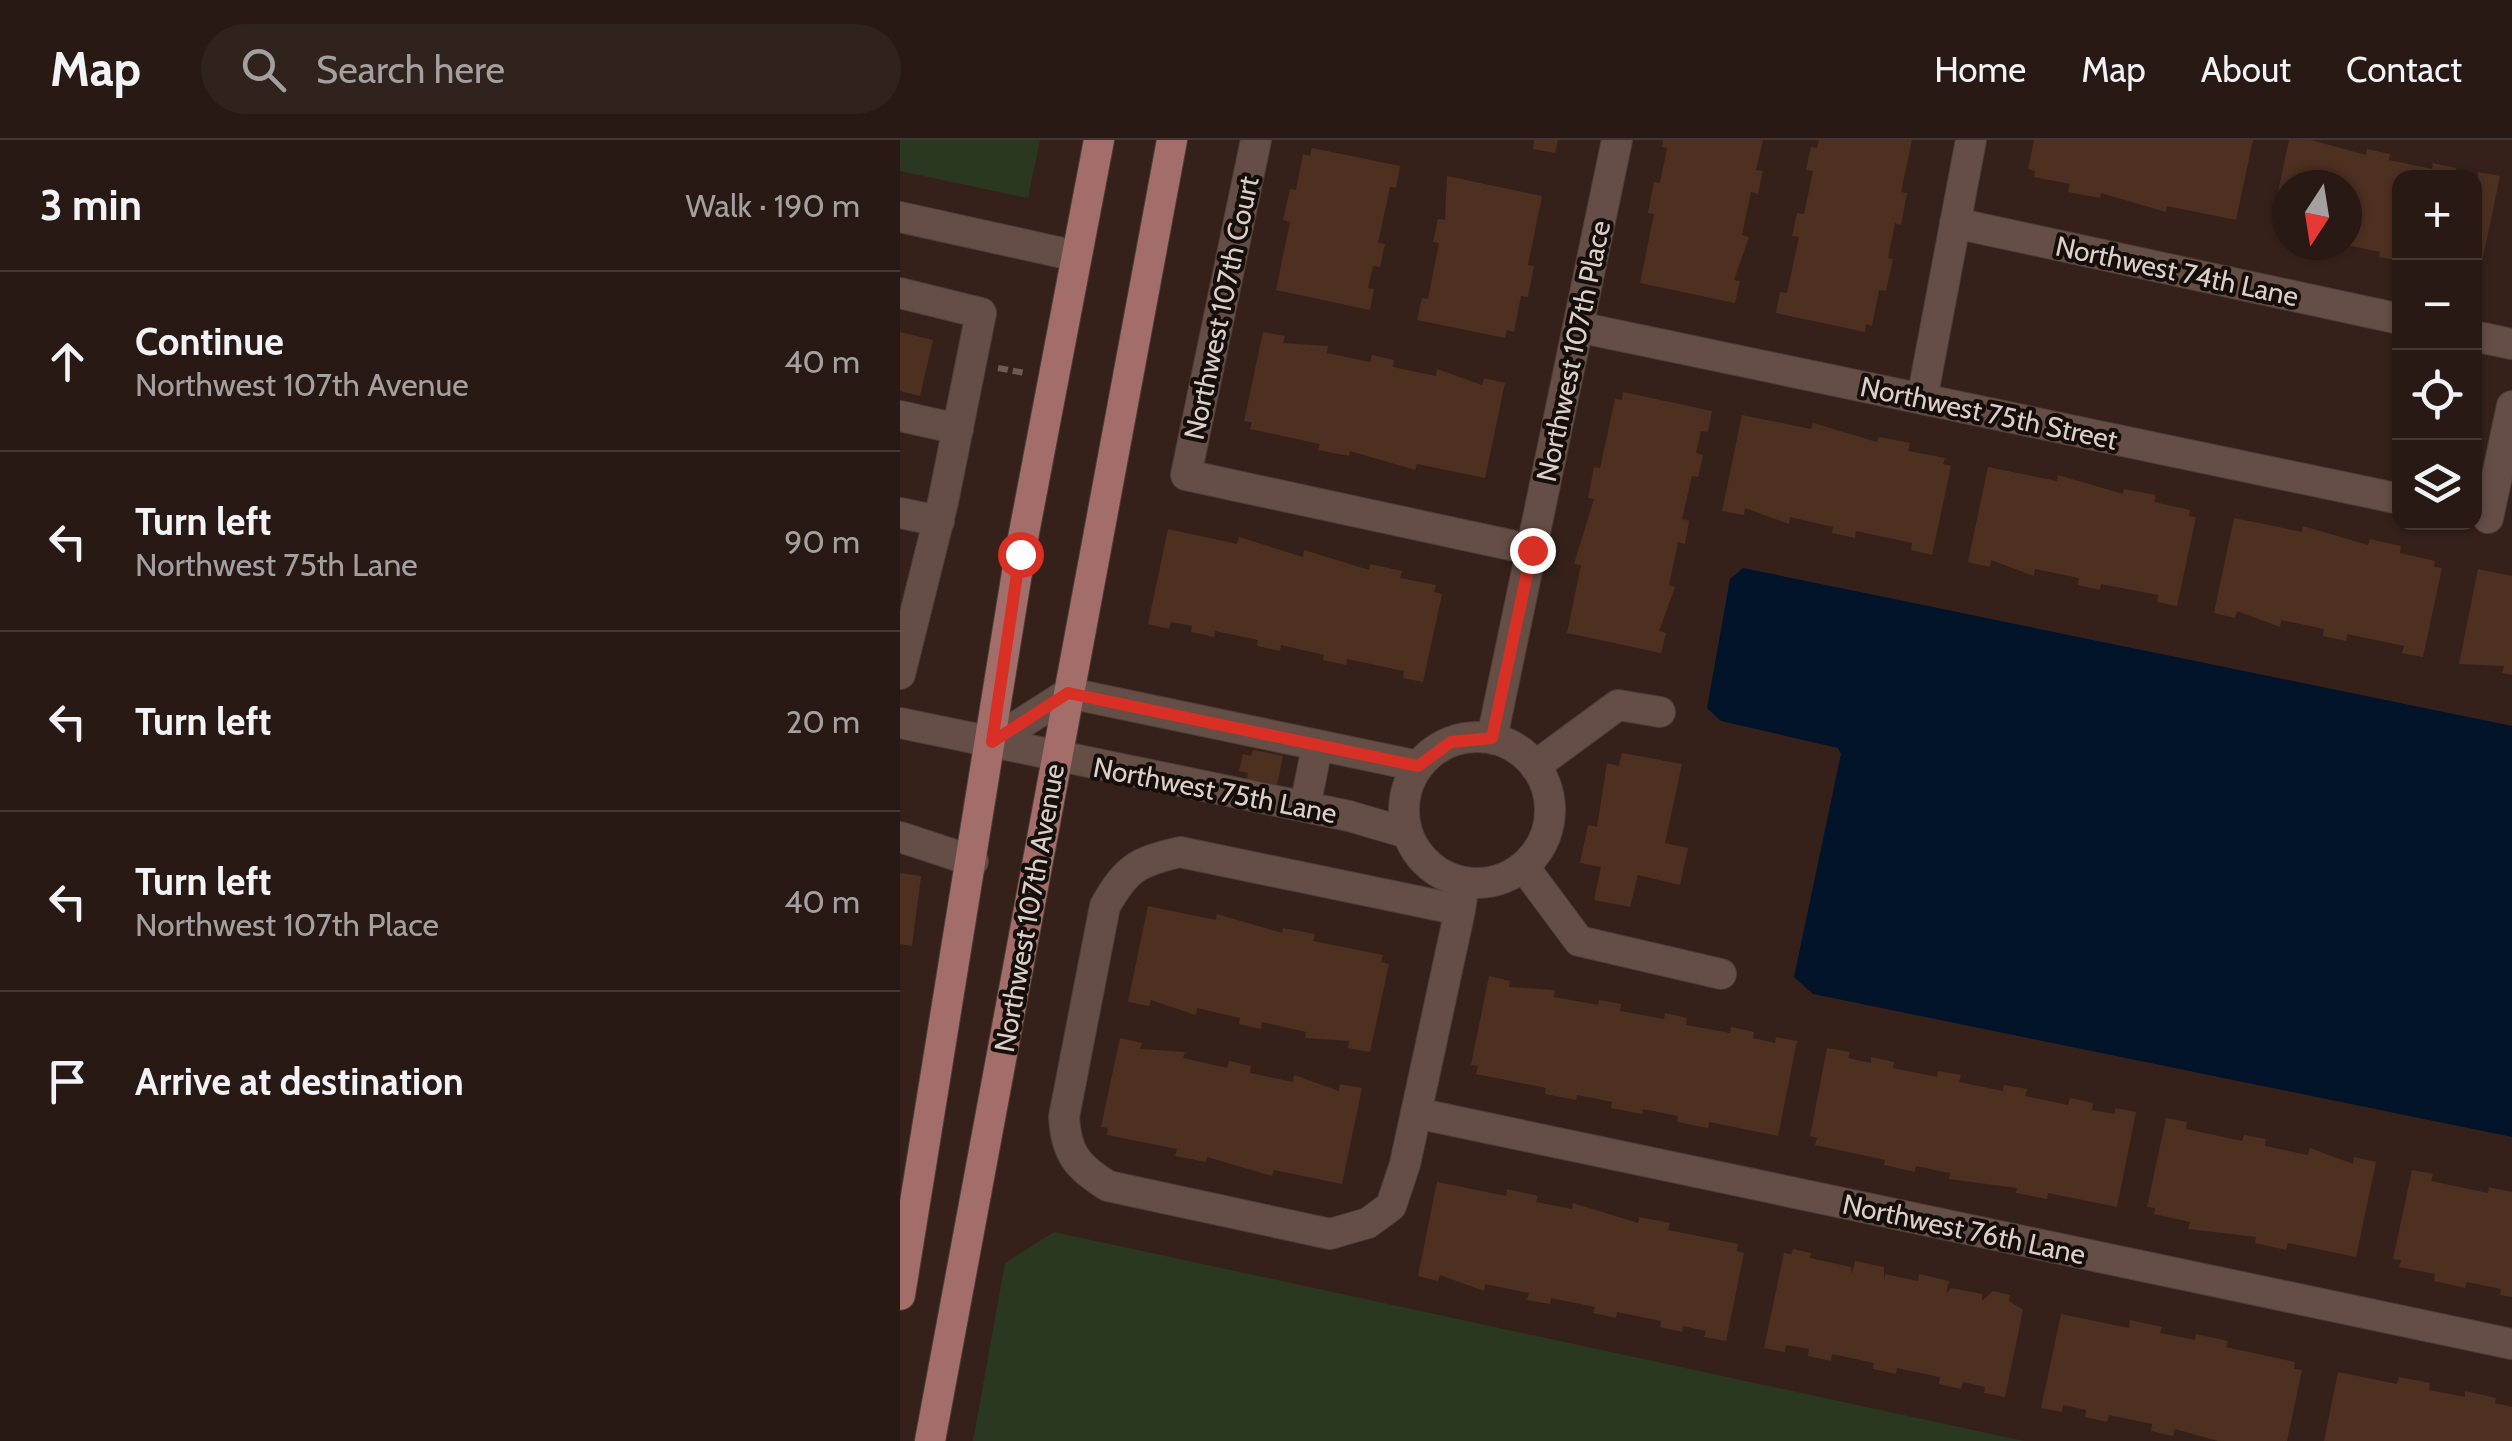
<!DOCTYPE html>
<html lang="en">
<head>
<meta charset="utf-8">
<style>
	body { margin:0; font-family:Cabin,sans-serif; background:#30221d; color:#f1f3f6 }
	.controls { position:absolute; right:30px; top:30px; display:grid; overflow:hidden; border-radius:20px; box-shadow:0 2px 8px #0004 }
	.controls button { width:90px; height:90px; display:grid; place-items:center; padding:0; border:0; border-bottom:2px solid #443834; background:#281914; color:#f1f3f6; font:50px sans-serif }
	.compass { position:absolute; left:1372px; top:30px; width:90px; height:90px; border-radius:50%; background:#281914; box-shadow:0 2px 8px #0004; rotate:192deg }
	.stop { position:absolute; width:30px; height:30px; margin:-22px; border:8px solid #d93025; border-radius:50%; background:#fff }
	.stop.end { background:#d93025; border-color:#fff; box-shadow:0 2px 10px #0008 }
	.list { margin:0; padding:0; list-style:none }
	h2 { display:flex; justify-content:space-between; align-items:center; height:130px; margin:0; padding:0 40px; font-size:42px }
	h2 small { font-size:32px; font-weight:400; color:#a5a0a0 }
	.list li { display:grid; grid-template-columns:65px 1fr auto; gap:30px; align-items:center; box-sizing:border-box; height:180px; padding:0 40px; border-top:2px solid #443834 }
	.list b { display:block; font-size:38px; white-space:nowrap }
	.list p { margin:0; font-size:32px; white-space:nowrap; color:#a5a0a0 }
	.list em { font-size:32px; font-style:normal; color:#a5a0a0 }
	.icon { flex:none; width:55px; height:55px; fill:none; stroke:currentColor; stroke-width:2; stroke-linecap:round; stroke-linejoin:round }
	.map { position:relative; flex:none; width:1612px; height:1301px; overflow:hidden }
	header { display:flex; align-items:center; gap:60px; box-sizing:border-box; height:140px; padding:0 50px; background:#281914; border-bottom:2px solid #443834 }
	header strong { font-size:48px }
	nav { display:flex; gap:55px; margin-inline-start:auto; font-size:35px }
	.search { width:700px; height:90px; background:#30221d; display:flex; align-items:center; gap:25px; box-sizing:border-box; padding:0 35px; border-radius:55px; color:#a5a0a0; font-size:38px }
	main { display:flex }
	aside { flex:1; background:#281914 }
	.map>svg:first-child { display:block }
	.green { fill:#2b3821 }
	.water { fill:#02142a }
	.building { fill:#4e3021 }
	.lines { fill:none; stroke-linecap:round; stroke-linejoin:round }
	.minor-casing { stroke:#4e3d38; stroke-width:32 }
	.major-casing { stroke:#4e3d38; stroke-width:32 }
	.path { stroke:#6d5b55; stroke-width:6; stroke-dasharray:10 5; stroke-linecap:butt }
	.minor { stroke:#654e46; stroke-width:30 }
	.major { stroke:#a36e69; stroke-width:30 }
	.route { stroke:#d93025; stroke-width:12 }
	.labels { text-anchor:middle; dominant-baseline:central; stroke-width:8; stroke-linejoin:round; paint-order:stroke }
	.street-label { font-size:28px; fill:#dccfca; stroke:#160e0a }
</style>
</head>
<body>
<header>
<strong>Map</strong>
<div class="search"><svg class="icon" aria-label="search" viewBox="0 0 24 24"><circle cx="10" cy="10" r="6"/><path d="M15 15l6 6"/></svg>Search here</div>
<nav><a>Home</a><a>Map</a><a>About</a><a>Contact</a></nav>
</header>
<main>
<aside>
<h2>3 min<small>Walk · 190 m</small></h2>
<ul class="list">
<li><svg class="icon" aria-label="ahead" viewBox="0 0 24 24"><path d="M12 20V5M6 11l6-6 6 6"/></svg><div><b>Continue</b><p>Northwest 107th Avenue</p></div><em>40 m</em></li>
<li><svg class="icon" aria-label="left" viewBox="0 0 24 24"><path d="M17 20v-9H6M10 6l-5 5 5 5"/></svg><div><b>Turn left</b><p>Northwest 75th Lane</p></div><em>90 m</em></li>
<li><svg class="icon" aria-label="left" viewBox="0 0 24 24"><path d="M17 20v-9H6M10 6l-5 5 5 5"/></svg><div><b>Turn left</b></div><em>20 m</em></li>
<li><svg class="icon" aria-label="left" viewBox="0 0 24 24"><path d="M17 20v-9H6M10 6l-5 5 5 5"/></svg><div><b>Turn left</b><p>Northwest 107th Place</p></div><em>40 m</em></li>
<li><svg class="icon" aria-label="arrive" viewBox="0 0 24 24"><path d="M6 21V4h12l-3 4 3 4H6"/></svg><div><b>Arrive at destination</b></div></li>
</ul>
</aside>
<div class="map">
<svg width="1612" height="1301" viewBox="0 0 1612 1301">
	<rect width="100%" height="100%" fill="#35211a"/>
	<g class="green">
		<polygon points="0,0 140,0 128,58 0,31"/>
		<polygon points="154,1092 1124,1301 73,1301 105,1123"/>
	</g>
	<polygon class="water" points="843,428 1612,586 1612,997 913,854 894,837 941,614 938,608 821,581 807,568 830,439"/>
	<g class="building">
		<polygon points="634,0 658,0 655,13 633,9"/>
		<polygon points="763,0 863,0 856,30 863,31 858,54 851,52 842,95 849,97 834,140 840,141 835,163 740,143 754,74 748,73 754,42 760,43 767,8 762,7"/>
		<polygon points="919,0 1012,0 1001,52 1007,53 1001,85 995,83 988,118 993,119 986,151 979,150 972,186 966,184 965,192 876,173 880,152 887,153 899,97 892,96 897,73 904,74 913,31 906,30 911,7 917,8"/>
		<polygon points="1134,0 1353,0 1336,80 1267,66 1266,72 1201,53 1200,58 1168,52 1170,44 1134,37 1135,31 1128,29"/>
		<polygon points="1389,0 1411,0 1466,15 1467,9 1490,14 1489,20 1532,29 1533,23 1556,28 1556,34 1565,38 1500,38 1500,121 1479,117 1480,112 1447,105 1447,45 1387,45 1387,90 1372,81"/>
		<polygon points="412,8 500,26 496,48 490,47 478,103 485,104 480,127 473,126 468,148 474,149 470,170 376,150 390,82 383,80 390,49 396,50 403,14 410,16"/>
		<polygon points="1578,32 1600,36 1580,132 1574,131"/>
		<polygon points="547,36 642,56 628,125 634,126 628,157 621,156 614,192 607,190 605,198 517,180 522,158 528,159 539,103 533,102 538,79 545,80"/>
		<polygon points="0,192 33,200 20,256 0,251"/>
		<polygon points="363,192 385,196 383,203 428,206 427,213 470,222 472,215 494,220 493,227 536,236 537,229 582,245 584,238 605,243 585,338 517,324 515,330 450,311 449,316 418,310 420,304 350,289 352,282 344,281"/>
		<polygon points="723,252 812,271 808,292 801,291 796,313 803,315 798,337 792,336 782,379 789,381 785,404 778,402 769,445 775,447 759,491 766,493 761,513 667,493 681,425 674,424 694,359 688,358 694,327 700,328 715,259 722,260"/>
		<polygon points="842,275 911,289 913,283 977,302 979,297 1010,303 1008,311 1045,318 1043,324 1051,326 1032,415 1011,410 1012,403 956,391 955,398 932,393 933,387 890,377 889,384 845,368 844,375 822,371"/>
		<polygon points="1088,327 1157,341 1158,335 1223,354 1224,349 1256,355 1254,362 1290,370 1289,376 1296,377 1277,466 1257,462 1258,455 1201,444 1200,450 1178,445 1179,438 1135,429 1134,436 1091,420 1090,427 1068,422"/>
		<polygon points="1334,378 1402,392 1403,386 1468,405 1470,399 1501,406 1500,413 1535,421 1534,427 1542,428 1523,517 1502,513 1504,506 1447,494 1446,501 1423,496 1424,489 1381,480 1380,487 1337,471 1335,478 1314,473"/>
		<polygon points="268,389 337,404 339,397 403,417 404,410 469,430 470,424 502,431 500,438 536,445 534,452 542,454 523,542 503,538 504,531 447,519 446,525 423,520 424,515 381,505 380,511 357,506 358,500 315,491 314,497 291,492 292,486 271,482 269,489 248,484"/>
		<polygon points="1578,429 1612,436 1612,535 1602,533 1604,526 1559,524"/>
		<polygon points="353,610 383,616 377,645 347,639 348,633 339,631 343,614 351,616"/>
		<polygon points="722,613 782,624 765,703 788,708 780,745 738,735 730,767 694,760 701,727 680,723 688,685 697,687 707,623 719,626"/>
		<polygon points="0,733 21,736 12,806 0,804"/>
		<polygon points="248,766 316,780 317,774 382,793 383,788 415,794 413,801 483,815 481,822 489,824 470,912 448,908 449,901 405,898 406,892 362,882 361,889 339,884 340,878 297,868 296,875 251,860 249,866 228,862"/>
		<polygon points="589,836 610,841 609,847 655,850 654,857 698,865 699,860 721,864 720,871 764,879 765,873 787,878 786,885 830,893 831,887 854,892 853,898 875,903 876,897 897,901 878,996 809,982 808,988 777,982 778,976 743,969 742,974 711,968 712,962 677,955 676,960 645,954 646,948 576,934 578,926 571,925"/>
		<polygon points="220,898 242,903 240,909 285,912 283,918 327,928 329,921 351,926 350,933 393,942 394,935 439,951 440,944 462,948 442,1044 374,1030 372,1036 307,1017 306,1022 275,1016 277,1009 207,995 208,988 201,987"/>
		<polygon points="927,908 950,912 948,918 971,923 971,917 994,922 993,928 1037,937 1038,931 1061,935 1059,942 1103,951 1104,945 1127,949 1125,956 1168,965 1170,958 1193,963 1192,970 1214,974 1216,968 1236,972 1217,1067 1148,1053 1147,1059 1116,1053 1117,1048 1049,1039 1050,1033 1016,1026 1015,1032 984,1025 985,1020 915,1005 917,998 910,996"/>
		<polygon points="1266,978 1287,982 1286,989 1342,1001 1344,995 1366,999 1365,1006 1408,1015 1410,1008 1453,1024 1454,1017 1476,1022 1456,1117 1388,1103 1386,1110 1355,1103 1356,1097 1288,1089 1290,1082 1254,1074 1255,1068 1247,1067"/>
		<polygon points="1512,1030 1533,1034 1531,1041 1588,1053 1589,1047 1612,1052 1612,1157 1600,1155 1601,1149 1567,1142 1565,1148 1534,1141 1535,1134 1499,1127 1501,1120 1493,1119"/>
		<polygon points="537,1042 606,1056 607,1049 638,1056 636,1062 672,1069 673,1063 738,1083 739,1077 770,1083 768,1090 838,1104 837,1111 844,1113 826,1201 804,1197 806,1191 783,1186 782,1192 760,1187 761,1181 717,1172 716,1178 693,1173 695,1167 651,1158 650,1164 627,1160 629,1153 585,1144 584,1151 540,1135 538,1141 518,1136"/>
		<polygon points="893,1109 911,1113 910,1118 951,1127 952,1134 955,1121 984,1127 984,1141 985,1134 1018,1141 1019,1134 1049,1141 1046,1154 1051,1148 1082,1154 1082,1161 1093,1151 1110,1155 1109,1161 1123,1170 1105,1257 1084,1253 1085,1247 1063,1242 1061,1249 1039,1244 1040,1237 997,1228 996,1234 973,1229 974,1223 932,1214 931,1221 908,1216 909,1209 886,1205 885,1212 864,1208 884,1113 891,1114"/>
		<polygon points="1161,1174 1229,1188 1230,1180 1262,1187 1260,1193 1295,1200 1296,1194 1328,1201 1326,1207 1395,1222 1394,1229 1402,1230 1387,1301 1318,1301 1275,1289 1273,1296 1251,1291 1252,1284 1209,1275 1207,1282 1185,1277 1186,1270 1163,1265 1162,1272 1141,1268"/>
		<polygon points="1438,1232 1497,1244 1499,1237 1530,1243 1529,1250 1565,1257 1565,1251 1596,1258 1595,1263 1612,1267 1612,1301 1424,1301"/>
	</g>
	<g class="lines">
		<g class="minor-casing">
			<g id="minor">
				<polyline points="356,0 286,335 633,410"/>
				<polyline points="0,77 176,116"/>
				<polyline points="1055,83 1500,179"/>
				<polyline points="0,153 81,173 43,362 0,534"/>
				<polyline points="678,187 1500,359"/>
				<polyline points="1574,196 1612,204"/>
				<polyline points="1022,259 1071,0"/>
				<polyline points="0,276 58,289"/>
				<polyline points="0,373 39,381"/>
				<polyline points="1588,378 1612,266"/>
				<polyline points="0,583 449,676 507,693"/>
				<circle cx="577" cy="670" r="73"/>
				<polyline points="592,598 717,0"/>
				<polyline points="92,602 169,553 518,626"/>
				<polyline points="635,626 718,565 760,572"/>
				<polyline points="405,667 417,607"/>
				<polyline points="0,697 73,721"/>
				<polyline points="624,727 679,801 821,834"/>
				<path d="M560,770L280,712C238,722 227,727 205,766L164,977C166,1013 177,1027 208,1046L430,1094L468,1083L491,1066L505,1024L560,770L564,743"/>
				<polyline points="516,973 1612,1204"/>
			</g>
		</g>
		<g class="major-casing">
			<g id="major">
				<polyline points="0,1155 120,414 199,0"/>
				<polyline points="30,1301 272,0"/>
			</g>
		</g>
		<polyline class="path" points="98,228 125,233"/>
		<use href="#minor" class="minor"/>
		<use href="#major" class="major"/>
	</g>
	<g class="lines">
		<polyline class="route" points="120,414 92,602 168,553 518,626 551,602 592,598 632,410"/>
	</g>
	<g class="labels">
		<g class="street-label">
			<text transform="translate(1277 131) rotate(12)">Northwest 74th Lane</text>
			<text transform="translate(321 168) rotate(-78)">Northwest 107th Court</text>
			<text transform="translate(673 211) rotate(-78)">Northwest 107th Place</text>
			<text transform="translate(1089 273) rotate(12)">Northwest 75th Street</text>
			<text transform="translate(315 650) rotate(11)">Northwest 75th Lane</text>
			<text transform="translate(129 768) rotate(-80)">Northwest 107th Avenue</text>
			<text transform="translate(1064 1089) rotate(12)">Northwest 76th Lane</text>
		</g>
	</g>
</svg>
<div class="controls">
<button>+</button>
<button>−</button>
<button><svg class="icon" aria-label="locate" viewBox="0 0 24 24"><circle cx="12" cy="12" r="6"/><path d="M12 2v4M12 18v4M2 12h4M18 12h4"/></svg></button>
<button><svg class="icon" aria-label="layers" viewBox="0 0 24 24"><path d="M12 4l9 5-9 5-9-5zM3 14l9 5 9-5"/></svg></button>
</div>
<svg class="compass" viewBox="-18 -18 36 36"><path d="M0-13l5 13h-10z" fill="#e53935"/><path d="M0 13l5-13h-10z" fill="#a5a0a0"/></svg>
<div class="stop" style="left:120px;top:414px"></div>
<div class="stop end" style="left:632px;top:410px"></div>
</div>
</main>
</body>
</html>
